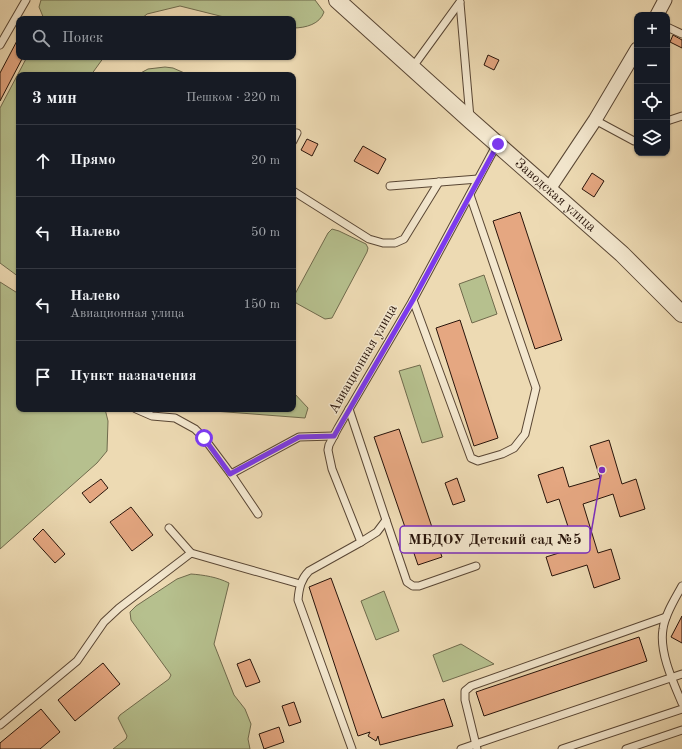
<!DOCTYPE html>
<html lang="ru">
<head>
<meta charset="utf-8">
<style>
	body { margin:0; font-family:"Old Standard TT",serif; background:#20242c; color:#f1f3f6 }
	.controls { position:absolute; right:12px; top:12px; display:grid; overflow:hidden; border-radius:8px; box-shadow:0 1px 3px #0004 }
	.controls button { width:36px; height:36px; display:grid; place-items:center; padding:0; border:0; border-bottom:1px solid #363941; background:#171b24; color:#f1f3f6; font:20px sans-serif }
	.stop { position:absolute; width:12px; height:12px; margin:-9px; border:3px solid #7c3aed; border-radius:50%; background:#fff }
	.stop.end { background:#7c3aed; border-color:#fff; box-shadow:0 1px 4px #0008 }
	.list { margin:0; padding:0; list-style:none }
	h2 { display:flex; justify-content:space-between; align-items:center; height:52px; margin:0; padding:0 16px; font-size:17px }
	h2 small { font-size:13px; font-weight:400; color:#9ea1a6 }
	.list li { display:grid; grid-template-columns:26px 1fr auto; gap:12px; align-items:center; box-sizing:border-box; height:72px; padding:0 16px; border-top:1px solid #363941 }
	.list b { display:block; font-size:15px; white-space:nowrap }
	.list p { margin:0; font-size:13px; white-space:nowrap; color:#9ea1a6 }
	.list em { font-size:13px; font-style:normal; color:#9ea1a6 }
	.icon { flex:none; width:22px; height:22px; fill:none; stroke:currentColor; stroke-width:2; stroke-linecap:round; stroke-linejoin:round }
	.map { position:relative; flex:none; width:682px; height:749px; overflow:hidden }
	.search { position:absolute; background:#171b24; box-shadow:0 1px 3px #0004; left:16px; top:16px; width:280px; height:44px; display:flex; align-items:center; gap:10px; box-sizing:border-box; padding:0 14px; border-radius:8px; color:#9ea1a6; font-size:15px }
	.panel { position:absolute; background:#171b24; box-shadow:0 1px 3px #0004; left:16px; top:72px; width:280px; height:340px; border-radius:8px }
	.map>svg:first-child { display:block }
	.green { fill:#b6c08e; stroke:#6f6a4c }
	.building { fill:#e5a781; stroke:#28140a }
	.lines { fill:none; stroke-linecap:round; stroke-linejoin:round }
	.service-casing { stroke:#594634; stroke-width:9 }
	.minor-casing { stroke:#594634; stroke-width:15 }
	.tertiary-casing { stroke:#594634; stroke-width:18 }
	.service { stroke:#f3e7ce; stroke-width:7 }
	.minor { stroke:#f3e7ce; stroke-width:13 }
	.tertiary { stroke:#f3e7ce; stroke-width:16 }
	.route { stroke:#7c3aed; stroke-width:5 }
	.labels { text-anchor:middle; dominant-baseline:central; stroke-width:3; stroke-linejoin:round; paint-order:stroke }
	.street-label { font-size:14px; fill:#28140a; stroke:#f3e7ce }
	.leader { fill:none; stroke:#7b2cbf; stroke-width:1.5 }
	.callout-dot { fill:#7b2cbf; stroke:#f3e7ce; stroke-width:1.5 }
	.callout { fill:#f3e7ce; stroke:#7b2cbf; stroke-width:1.5 }
	.callout-label { font-size:15px; text-anchor:middle; font-weight:bold; fill:#28140a }
</style>
</head>
<body>
<div class="map">
<svg width="682" height="749" viewBox="0 0 682 749">
	<rect width="100%" height="100%" fill="#eddab3"/>
	<filter id="stains"><feTurbulence type="fractalNoise" baseFrequency=".005" numOctaves="4"/><feColorMatrix values="0 0 0 0 .2 0 0 0 0 .09 0 0 0 0 .02 0 0 0 .5 -.17"/></filter>
	<radialGradient id="worn" r=".72"><stop offset=".6" stop-color="#630" stop-opacity="0"/><stop offset="1" stop-color="#630" stop-opacity=".3"/></radialGradient>
	<g class="green">
		<path d="M41,0H315L324,12C320,24 306,28 293,28V19H232L180,6L147,14L141,19H44L39,7Z"/>
		<polygon points="27,57 104,57 91,75 19,75 19,277 0,263 0,108"/>
		<polygon points="165,67 173,68 189,75 137,75 148,69"/>
		<polygon points="332,229 339,231 366,244 368,248 367,252 332,318 325,319 296,303 294,299 295,294 328,233"/>
		<polygon points="484,275 497,314 472,323 459,284"/>
		<polygon points="0,282 19,294 19,409 105,409 108,421 107,451 97,463 0,549"/>
		<polygon points="420,365 443,437 422,443 399,371"/>
		<polygon points="293,392 308,408 305,418 188,409 293,409"/>
		<path d="M191,574C204,575 217,577 229,583L214,644L234,695L245,709L251,724L248,739L250,749H113L126,739L127,736L118,718L120,715L169,679L171,675L131,620L130,612L136,606L177,579Z"/>
		<polygon points="384,591 399,631 376,640 361,601"/>
		<polygon points="461,644 494,664 443,682 433,655"/>
	</g>
	<g class="building">
		<polygon points="673,35 682,40 682,48 670,42"/>
		<polygon points="19,37 19,57 23,57 0,101 0,73"/>
		<polygon points="488,55 499,60 494,70 484,65"/>
		<polygon points="307,139 318,144 312,156 301,150"/>
		<polygon points="363,146 386,159 378,174 354,161"/>
		<polygon points="592,173 604,181 594,197 582,189"/>
		<polygon points="520,212 562,340 535,349 493,221"/>
		<polygon points="460,320 498,438 474,446 436,328"/>
		<polygon points="399,429 442,557 418,565 374,437"/>
		<polygon points="609,440 622,484 636,479 645,509 620,517 613,494 583,504 598,553 611,549 620,579 594,588 587,565 552,576 546,557 575,548 559,499 547,503 538,475 563,467 569,487 600,478 590,446"/>
		<polygon points="457,478 465,501 453,505 445,483"/>
		<polygon points="101,479 108,488 90,503 82,493"/>
		<polygon points="131,507 153,535 132,551 110,522"/>
		<polygon points="43,529 65,554 55,563 33,539"/>
		<polygon points="331,578 382,718 444,699 453,726 380,745 378,736 376,741 368,736 370,732 358,736 309,587"/>
		<polygon points="682,616 682,643 671,637"/>
		<polygon points="639,637 647,661 484,716 476,692"/>
		<polygon points="250,659 260,682 246,687 237,664"/>
		<polygon points="103,663 120,684 75,721 58,700"/>
		<polygon points="294,702 301,722 289,726 282,706"/>
		<polygon points="41,709 60,732 40,749 0,749 0,743"/>
		<polygon points="279,727 284,742 264,749 259,734"/>
	</g>
	<g class="lines">
		<g class="service-casing">
			<g id="service">
				<polyline points="460,3 470,118"/>
				<polyline points="667,27 682,34"/>
				<polyline points="0,45 26,0"/>
				<polyline points="412,68 460,2"/>
				<polyline points="595,120 634,141 637,141"/>
				<polyline points="667,121 682,116"/>
				<polyline points="293,141 297,133"/>
				<polyline points="390,186 478,179"/>
				<polyline points="293,191 369,239 383,243 395,243 404,239 439,182"/>
				<polyline points="413,300 471,458 478,461 502,454 514,448 525,434 536,388 470,195"/>
				<polyline points="136,409 152,416 175,418 195,429 204,438 231,474 258,514"/>
				<polyline points="349,409 386,520 377,532 361,542"/>
				<polyline points="231,474 299,437 334,436"/>
				<polyline points="386,520 407,582 413,586 419,586 476,566"/>
				<polyline points="169,528 191,553 300,584"/>
				<path d="M682,586C675,599 665,614 663,629C659,652 673,682 682,703"/>
				<polyline points="0,725 77,661 104,622 119,608 191,553"/>
				<path d="M352,749L298,600C299,588 301,579 309,571L361,542L332,469L329,455L328,450L329,445L338,428L413,300L497,144"/>
				<polyline points="461,749 682,674"/>
				<polyline points="477,749 465,700 465,691 471,686 666,617"/>
				<polyline points="562,749 682,709"/>
				<polyline points="626,749 682,730"/>
			</g>
		</g>
		<g class="minor-casing">
			<g id="minor">
				<polyline points="657,15 665,0"/>
				<polyline points="549,189 595,120 637,49"/>
			</g>
		</g>
		<g class="tertiary-casing">
			<g id="tertiary">
				<path id="s1" d="M337,0L471,121L622,254L682,314"/>
			</g>
		</g>
		<use href="#service" class="service"/>
		<use href="#minor" class="minor"/>
		<use href="#tertiary" class="tertiary"/>
	</g>
	<g class="lines">
		<polyline class="route" points="204,438 230,474 299,437 334,436 413,300 498,144"/>
	</g>
	<g class="labels">
		<g class="street-label">
			<text stroke="none"><textPath href="#s1" startOffset="293">Заводская улица</textPath></text>
			<text transform="translate(363 359) rotate(-60)">Авиационная улица</text>
		</g>
	</g>
	<path class="leader" d="M602 470L590 539"/>
	<circle class="callout-dot" cx="602" cy="470" r="4"/>
	<rect class="callout" x="400" y="526" width="190" height="27" rx="4"/>
	<g class="callout-label">
		<text x="495" y="544">МБДОУ Детский сад №5</text>
	</g>
	<rect width="100%" height="100%" filter="url(#stains)"/>
	<rect width="100%" height="100%" fill="url(#worn)"/>
</svg>
<div class="controls">
<button>+</button>
<button>−</button>
<button><svg class="icon" aria-label="locate" viewBox="0 0 24 24"><circle cx="12" cy="12" r="6"/><path d="M12 2v4M12 18v4M2 12h4M18 12h4"/></svg></button>
<button><svg class="icon" aria-label="layers" viewBox="0 0 24 24"><path d="M12 4l9 5-9 5-9-5zM3 14l9 5 9-5"/></svg></button>
</div>
<div class="stop" style="left:204px;top:438px"></div>
<div class="stop end" style="left:498px;top:144px"></div>
<div class="search"><svg class="icon" aria-label="search" viewBox="0 0 24 24"><circle cx="10" cy="10" r="6"/><path d="M15 15l6 6"/></svg>Поиск</div>
<section class="panel">
<h2>3 мин<small>Пешком · 220 m</small></h2>
<ul class="list">
<li><svg class="icon" aria-label="ahead" viewBox="0 0 24 24"><path d="M12 20V5M6 11l6-6 6 6"/></svg><div><b>Прямо</b></div><em>20 m</em></li>
<li><svg class="icon" aria-label="left" viewBox="0 0 24 24"><path d="M17 20v-9H6M10 6l-5 5 5 5"/></svg><div><b>Налево</b></div><em>50 m</em></li>
<li><svg class="icon" aria-label="left" viewBox="0 0 24 24"><path d="M17 20v-9H6M10 6l-5 5 5 5"/></svg><div><b>Налево</b><p>Авиационная улица</p></div><em>150 m</em></li>
<li><svg class="icon" aria-label="arrive" viewBox="0 0 24 24"><path d="M6 21V4h12l-3 4 3 4H6"/></svg><div><b>Пункт назначения</b></div></li>
</ul>
</section>
</div>
</body>
</html>
